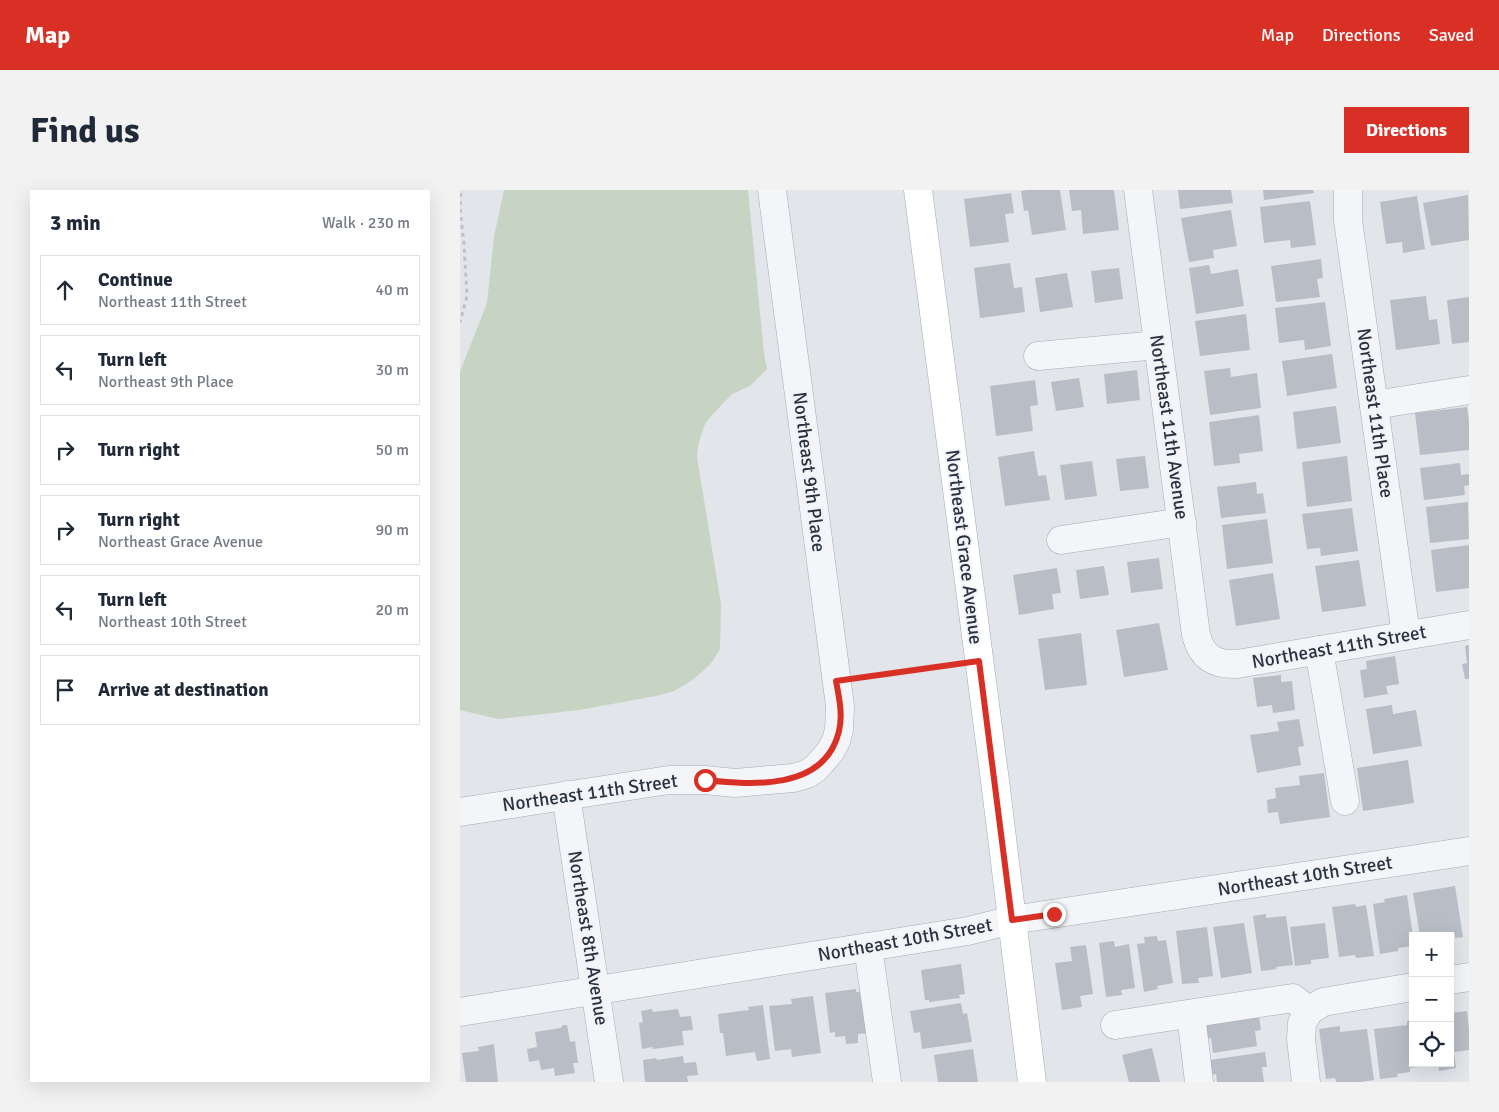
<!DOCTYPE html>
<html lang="en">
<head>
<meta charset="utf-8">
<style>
	body { margin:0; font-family:Signika,sans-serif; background:#f2f2f3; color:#1f2937 }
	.controls { position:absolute; right:15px; bottom:15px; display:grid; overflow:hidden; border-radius:0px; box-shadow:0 5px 20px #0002 }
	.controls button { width:45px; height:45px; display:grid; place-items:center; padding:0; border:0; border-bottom:1px solid #e0e1e3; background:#fff; color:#1f2937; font:25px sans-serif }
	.stop { position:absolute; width:15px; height:15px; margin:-11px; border:4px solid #d93025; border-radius:50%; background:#fff }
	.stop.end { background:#d93025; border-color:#fff; box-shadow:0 1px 5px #0008 }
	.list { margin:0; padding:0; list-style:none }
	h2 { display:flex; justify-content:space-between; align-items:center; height:65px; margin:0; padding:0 20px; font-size:21px }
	h2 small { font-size:16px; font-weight:400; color:#747a83 }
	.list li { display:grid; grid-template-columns:32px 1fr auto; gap:15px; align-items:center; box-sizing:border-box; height:70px; margin:0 10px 10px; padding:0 10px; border:1px solid #e0e1e3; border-radius:0px }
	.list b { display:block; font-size:19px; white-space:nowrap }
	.list p { margin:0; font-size:16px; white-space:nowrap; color:#747a83 }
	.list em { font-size:16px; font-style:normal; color:#747a83 }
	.icon { flex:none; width:28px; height:28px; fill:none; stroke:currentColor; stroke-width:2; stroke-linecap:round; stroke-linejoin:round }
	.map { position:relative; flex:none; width:1009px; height:892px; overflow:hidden; border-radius:0px }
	header { display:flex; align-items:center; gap:30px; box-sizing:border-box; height:70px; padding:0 25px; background:#d93025; color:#fff }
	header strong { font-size:24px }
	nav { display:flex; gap:28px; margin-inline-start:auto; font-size:18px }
	.intro { display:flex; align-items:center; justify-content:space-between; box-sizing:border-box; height:120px; padding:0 30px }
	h1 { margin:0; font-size:35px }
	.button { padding:12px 22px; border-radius:0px; background:#d93025; color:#fff; font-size:18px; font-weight:700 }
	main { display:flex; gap:30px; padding:0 30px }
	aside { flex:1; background:#fff; border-radius:0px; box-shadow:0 5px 20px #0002 }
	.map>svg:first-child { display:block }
	.green { fill:#c7d3c3 }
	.building { fill:#b9bec6 }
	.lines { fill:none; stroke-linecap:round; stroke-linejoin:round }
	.minor-casing { stroke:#a7acb4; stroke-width:29 }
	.major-casing { stroke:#a1a9b5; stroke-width:29 }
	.path { stroke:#bfc2c8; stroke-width:3; stroke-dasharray:4 4; stroke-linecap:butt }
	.minor { stroke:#f4f5f8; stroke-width:28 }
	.major { stroke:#fff; stroke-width:28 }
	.route { stroke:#d93025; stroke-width:6 }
	.labels { text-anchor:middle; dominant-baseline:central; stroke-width:4; stroke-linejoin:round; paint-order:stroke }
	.street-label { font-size:19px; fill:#2a3241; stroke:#f1f3f7 }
</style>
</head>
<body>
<header>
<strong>Map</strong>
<nav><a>Map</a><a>Directions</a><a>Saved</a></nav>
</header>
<div class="intro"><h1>Find us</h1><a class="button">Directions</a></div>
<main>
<aside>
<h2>3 min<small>Walk · 230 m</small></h2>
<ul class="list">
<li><svg class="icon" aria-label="ahead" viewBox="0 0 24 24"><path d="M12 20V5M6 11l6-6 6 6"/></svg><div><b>Continue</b><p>Northeast 11th Street</p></div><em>40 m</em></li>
<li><svg class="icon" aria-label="left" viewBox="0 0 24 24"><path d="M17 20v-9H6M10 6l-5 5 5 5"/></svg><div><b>Turn left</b><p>Northeast 9th Place</p></div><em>30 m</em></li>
<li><svg class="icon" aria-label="right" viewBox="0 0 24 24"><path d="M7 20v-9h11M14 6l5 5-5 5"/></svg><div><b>Turn right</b></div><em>50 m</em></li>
<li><svg class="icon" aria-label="right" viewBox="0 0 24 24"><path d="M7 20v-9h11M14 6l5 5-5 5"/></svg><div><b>Turn right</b><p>Northeast Grace Avenue</p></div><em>90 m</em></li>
<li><svg class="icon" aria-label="left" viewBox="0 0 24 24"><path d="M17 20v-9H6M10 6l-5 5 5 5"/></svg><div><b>Turn left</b><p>Northeast 10th Street</p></div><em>20 m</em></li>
<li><svg class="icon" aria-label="arrive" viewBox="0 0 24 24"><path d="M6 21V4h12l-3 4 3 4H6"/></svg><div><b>Arrive at destination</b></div></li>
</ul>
</aside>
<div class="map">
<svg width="1009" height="892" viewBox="0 0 1009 892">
	<rect width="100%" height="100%" fill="#e2e5ea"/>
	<polygon class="green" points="44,0 288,0 304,164 307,179 290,196 272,204 252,225 245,234 241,245 238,256 237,267 261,414 260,459 252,472 242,482 231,491 214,501 196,506 119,520 38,529 0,520 0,182 27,113 34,47"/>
	<g class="building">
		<polygon points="567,0 600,0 606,40 572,45 568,20 564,21 561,1"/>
		<polygon points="609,0 654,0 659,40 623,44 621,20 612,21"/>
		<polygon points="718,0 771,0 773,13 720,19"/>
		<polygon points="803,0 853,0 854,3 804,10"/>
		<polygon points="551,3 554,23 545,24 549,52 510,57 504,9"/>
		<polygon points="1008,5 1009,50 971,56 963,13"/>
		<polygon points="957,6 965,59 943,63 942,52 926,54 920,12"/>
		<polygon points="850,11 856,55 831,58 830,50 804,53 800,17"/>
		<polygon points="771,20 777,56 753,60 754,68 729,72 721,28"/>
		<polygon points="861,69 863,88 857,89 860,107 816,112 811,76"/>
		<polygon points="550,73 554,98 562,97 565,122 520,128 514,78"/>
		<polygon points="749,75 751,84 778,79 784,116 736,124 729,78"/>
		<polygon points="659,78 663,109 635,113 631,81"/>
		<polygon points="607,83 613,117 580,122 575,88"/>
		<polygon points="966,106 969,130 977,129 980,154 936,160 930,110"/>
		<polygon points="1009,107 1009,152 992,154 987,110"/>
		<polygon points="865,112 871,156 845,160 844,150 819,153 815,118"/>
		<polygon points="786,124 790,160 740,166 735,131"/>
		<polygon points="872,164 877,198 827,206 822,171"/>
		<polygon points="770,178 771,187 797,183 801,218 750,225 744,181"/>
		<polygon points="677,180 680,210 647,214 644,184"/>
		<polygon points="619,188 624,217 596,221 591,192"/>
		<polygon points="575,190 578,215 570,216 573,241 536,246 530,196"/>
		<polygon points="876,216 881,253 837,259 833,222"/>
		<polygon points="1007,217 1009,231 1009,260 960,265 955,223"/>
		<polygon points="799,225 803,261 779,264 780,273 754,276 749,232"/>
		<polygon points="574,261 578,286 586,285 590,310 545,316 538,267"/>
		<polygon points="685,266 689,298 660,301 656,269"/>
		<polygon points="887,266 892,311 847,317 842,272"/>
		<polygon points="632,271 637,306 605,310 600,275"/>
		<polygon points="1000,273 1001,285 1009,284 1009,295 1004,296 1005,305 964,310 960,278"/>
		<polygon points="796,292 797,304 803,303 806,323 761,328 757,297"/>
		<polygon points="1008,312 1009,349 970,353 966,317"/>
		<polygon points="892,318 898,361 861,366 860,358 847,359 842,324"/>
		<polygon points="807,329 813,373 767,379 762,335"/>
		<polygon points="1009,355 1009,398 976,402 971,360"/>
		<polygon points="699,368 703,399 671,403 667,372"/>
		<polygon points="899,370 906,416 862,422 855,376"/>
		<polygon points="644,376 649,405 620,409 616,380"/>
		<polygon points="597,378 601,403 592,404 594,419 559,425 553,385"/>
		<polygon points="813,383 820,429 776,436 769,390"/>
		<polygon points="699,433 708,480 664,487 656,440"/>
		<polygon points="621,443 627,495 585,500 578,449"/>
		<polygon points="1009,455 1009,489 1005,489 1002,474 1007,473 1005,456"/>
		<polygon points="935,466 939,494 926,496 928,504 904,508 900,480 907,479 906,471"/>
		<polygon points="821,485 821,492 832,491 835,520 813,523 812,515 797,517 793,488"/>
		<polygon points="932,515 933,524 956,520 962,556 913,564 906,519"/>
		<polygon points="839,529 844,556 838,557 841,575 797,583 790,545 819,541 817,532"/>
		<polygon points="948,570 954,613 903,621 897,578"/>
		<polygon points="864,583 870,627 820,634 818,622 808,623 807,610 816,608 815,598 840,595 839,586"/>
		<polygon points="995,696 1003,747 995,748 995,744 960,746 953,703"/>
		<polygon points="947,705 953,746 953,756 938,758 938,761 920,764 913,714 925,712 924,709"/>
		<polygon points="895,714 896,717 906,715 914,766 896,768 895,765 879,767 872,717"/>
		<polygon points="806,724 806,728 826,726 833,775 816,777 817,779 801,781 793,726"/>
		<polygon points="784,733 792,783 761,788 753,737"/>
		<polygon points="865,733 869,768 851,770 851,774 835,776 830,737"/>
		<polygon points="747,737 753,786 738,788 739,793 722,794 716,741"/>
		<polygon points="697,746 698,751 706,750 713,793 697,796 698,799 684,802 677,754 685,753 684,747"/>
		<polygon points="654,751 655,757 669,754 675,798 661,800 662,805 646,807 639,753"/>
		<polygon points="626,755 633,804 620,806 622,817 602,820 595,773 612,771 610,757"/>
		<polygon points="501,774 505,804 499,805 500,808 469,812 469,810 465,810 461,780"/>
		<polygon points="396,799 396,802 407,801 409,843 398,844 398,853 386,854 385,846 375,847 375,842 370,843 365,803"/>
		<polygon points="353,806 361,863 332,867 331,859 315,861 309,816 332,814 331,809"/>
		<polygon points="501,813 503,824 507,823 512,852 462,859 460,842 454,843 450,821"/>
		<polygon points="303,815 310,869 297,871 295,862 266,866 263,843 260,843 258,824 289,820 288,817"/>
		<polygon points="192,819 193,822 218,819 220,827 231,826 233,840 222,841 224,855 193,859 192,857 182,859 179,833 183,832 181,821"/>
		<polygon points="1007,821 1009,839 1009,860 994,862 996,878 979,881 978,873 990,873 990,823"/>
		<polygon points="799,826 801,840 795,841 797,856 753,863 751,848 746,848 744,834"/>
		<polygon points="953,830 953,873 968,873 968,876 950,878 950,882 937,884 938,887 920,889 914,839 947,835 947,831"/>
		<polygon points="103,835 107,835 110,852 115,851 118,873 113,873 115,883 95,886 94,878 81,880 79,870 69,872 67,859 77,857 75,842 101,838"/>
		<polygon points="880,836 880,842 907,839 914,890 901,892 876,892 875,888 866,889 859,839"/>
		<polygon points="34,854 38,892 6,892 2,863 19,861 18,857"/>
		<polygon points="692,858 700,892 669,892 662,865"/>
		<polygon points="513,859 518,892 478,892 474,865"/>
		<polygon points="805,862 807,877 802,877 804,892 757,892 756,884 752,885 750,870"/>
		<polygon points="223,866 224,873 236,872 238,885 227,886 228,892 185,892 183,870 196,868 197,870"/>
	</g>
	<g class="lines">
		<g class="minor-casing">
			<g id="minor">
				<path d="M678,0L736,445C742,467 754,475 777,474L1009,435"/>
				<polyline points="888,0 888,30 946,445"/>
				<polyline points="578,166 698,155"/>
				<polyline points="914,215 1009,200"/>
				<polyline points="601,350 722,332"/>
				<polyline points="859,460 885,611"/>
				<polyline points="106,605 149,892"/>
				<polyline points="0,622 209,590 245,590 275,593 333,588 347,584 356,578 370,562 376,551 379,540 380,516 312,0"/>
				<polyline points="408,757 427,892"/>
				<polyline points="990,790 1009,787"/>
				<polyline points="849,821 863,812 953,797"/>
				<polyline points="0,822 508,741 552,730 1009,661"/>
				<polyline points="731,824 739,892"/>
				<polyline points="655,835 833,808 849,821"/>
				<polyline points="846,892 841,849 842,833 849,821"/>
			</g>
		</g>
		<g class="major-casing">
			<polyline id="major" points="458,0 536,599 572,892"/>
		</g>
		<g class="path">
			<polyline points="0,15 1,0"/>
			<polyline points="0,19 4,54 7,106 0,132"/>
			<polyline points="399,488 496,474"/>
		</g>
		<use href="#minor" class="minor"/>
		<use href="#major" class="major"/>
	</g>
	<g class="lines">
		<path class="route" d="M245,590C292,595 365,601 379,541C383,525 379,507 376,491L519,471L552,730L594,724"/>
	</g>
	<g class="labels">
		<g class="street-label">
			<text transform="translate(915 223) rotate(82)">Northeast 11th Place</text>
			<text transform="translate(709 237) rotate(82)">Northeast 11th Avenue</text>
			<text transform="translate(349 282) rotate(83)">Northeast 9th Place</text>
			<text transform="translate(504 357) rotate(83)">Northeast Grace Avenue</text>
			<text transform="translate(879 457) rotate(-10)">Northeast 11th Street</text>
			<text transform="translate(130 603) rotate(-8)">Northeast 11th Street</text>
			<text transform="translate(845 686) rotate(-9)">Northeast 10th Street</text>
			<text transform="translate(128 748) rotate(81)">Northeast 8th Avenue</text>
			<text transform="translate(445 750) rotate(-10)">Northeast 10th Street</text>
		</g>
	</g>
</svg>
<div class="controls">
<button>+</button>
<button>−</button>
<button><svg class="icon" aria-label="locate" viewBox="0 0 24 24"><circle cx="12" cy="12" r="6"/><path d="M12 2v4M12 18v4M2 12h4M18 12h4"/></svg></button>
</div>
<div class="stop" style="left:245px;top:590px"></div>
<div class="stop end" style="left:594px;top:724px"></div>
</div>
</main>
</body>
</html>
